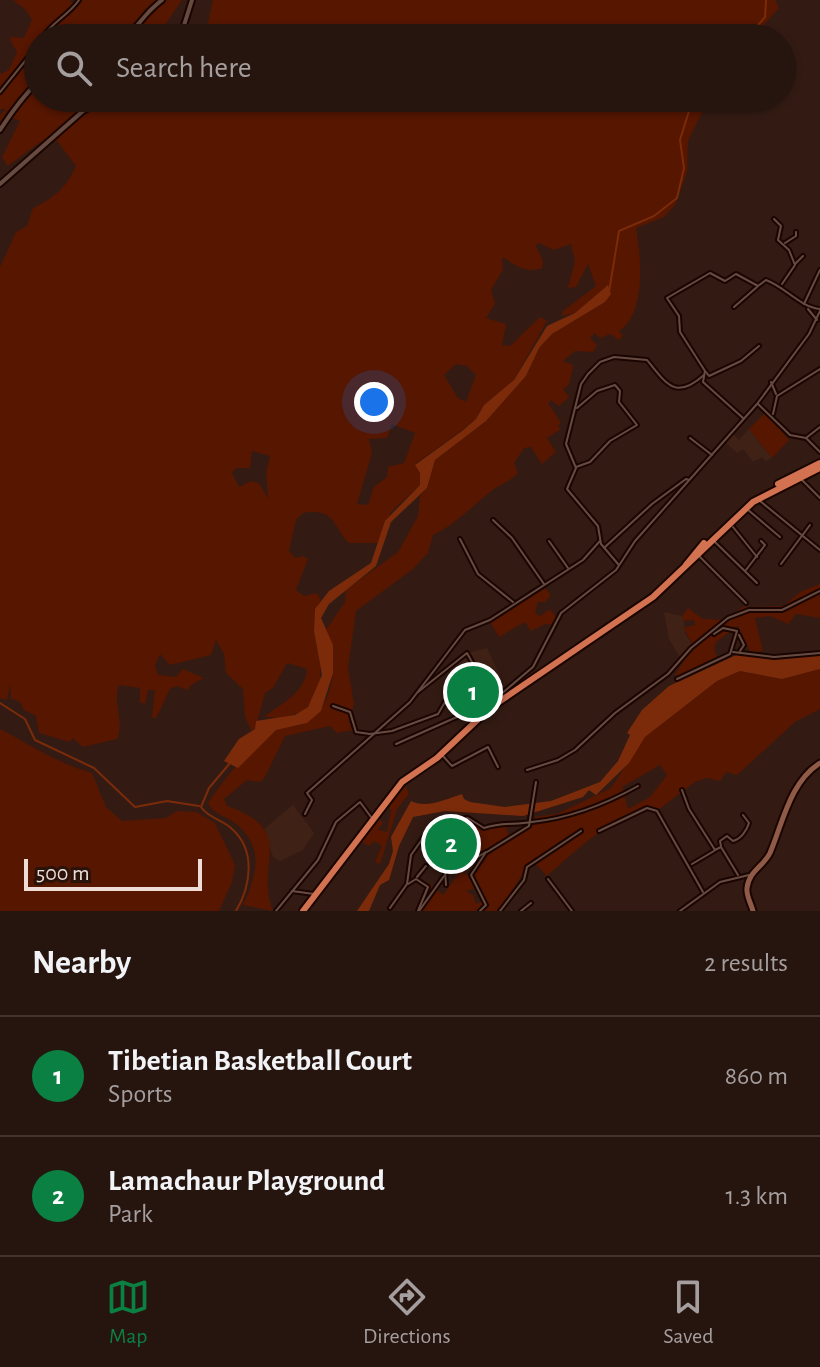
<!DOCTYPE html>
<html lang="en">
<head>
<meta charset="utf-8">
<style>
	body { margin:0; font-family:"Alegreya Sans",sans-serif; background:#32211c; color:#f1f3f6 }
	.scale { position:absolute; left:24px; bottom:20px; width:178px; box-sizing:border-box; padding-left:8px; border:4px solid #eeddd7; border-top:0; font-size:22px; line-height:28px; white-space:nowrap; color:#eeddd7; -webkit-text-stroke:6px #29120a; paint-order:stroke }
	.you { position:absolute; left:374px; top:402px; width:28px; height:28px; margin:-20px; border:6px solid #fff; border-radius:50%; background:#1a73e8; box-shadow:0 0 0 12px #1a73e833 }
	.badge { display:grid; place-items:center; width:52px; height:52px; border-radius:50%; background:#0b8043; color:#fff; font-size:26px; font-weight:700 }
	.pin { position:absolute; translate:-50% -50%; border:4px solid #fff; box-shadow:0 2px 8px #0006 }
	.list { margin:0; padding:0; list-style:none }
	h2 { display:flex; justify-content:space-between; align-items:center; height:104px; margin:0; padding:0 32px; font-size:34px }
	h2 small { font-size:26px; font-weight:400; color:#a49e9e }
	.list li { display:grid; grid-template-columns:52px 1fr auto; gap:24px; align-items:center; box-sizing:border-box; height:120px; padding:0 32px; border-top:2px solid #42332e }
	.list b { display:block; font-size:30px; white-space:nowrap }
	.list p { margin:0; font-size:26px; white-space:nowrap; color:#a49e9e }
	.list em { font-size:26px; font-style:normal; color:#a49e9e }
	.icon { flex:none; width:44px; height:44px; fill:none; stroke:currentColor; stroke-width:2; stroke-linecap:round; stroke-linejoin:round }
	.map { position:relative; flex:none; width:820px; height:911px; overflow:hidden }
	.search { position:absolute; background:#26140e; box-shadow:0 2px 6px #0004; left:24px; right:24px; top:24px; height:88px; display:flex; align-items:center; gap:20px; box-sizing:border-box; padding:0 28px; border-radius:44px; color:#a49e9e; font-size:30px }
	.sheet { height:344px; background:#26140e }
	nav { display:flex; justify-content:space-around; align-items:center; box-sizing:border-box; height:112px; border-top:2px solid #42332e; background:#26140e; font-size:22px; color:#a49e9e }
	nav a { display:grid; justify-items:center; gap:4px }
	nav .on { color:#0b8043 }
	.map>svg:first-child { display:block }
	.built { fill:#402116 }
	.green { fill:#561600; fill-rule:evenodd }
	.water { fill:#7b2b09 }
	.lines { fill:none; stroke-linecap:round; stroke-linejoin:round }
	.stream { stroke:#7b2b09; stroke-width:2 }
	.minor-casing { stroke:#1a0501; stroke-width:6 }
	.tertiary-casing { stroke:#1a0501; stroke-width:8 }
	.secondary-casing { stroke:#1a0501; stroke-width:9 }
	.trunk-casing { stroke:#1a0501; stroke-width:10 }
	.minor { stroke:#674b41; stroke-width:2 }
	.tertiary { stroke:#674b41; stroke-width:4 }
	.secondary { stroke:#8f5a47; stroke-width:5 }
	.trunk { stroke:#d27251; stroke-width:6 }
</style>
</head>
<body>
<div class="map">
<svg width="820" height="911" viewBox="0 0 820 911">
	<rect width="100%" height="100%" fill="#331b13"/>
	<g class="built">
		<polygon points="749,429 772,458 766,461 762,457 753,462 743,449 737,453 726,443 733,434 739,440"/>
		<polygon points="664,612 682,616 684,621 685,633 693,646 682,661 669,639"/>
		<polygon points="487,648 501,678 488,685 482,671 478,671 460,688 448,669 468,653"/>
		<polygon points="293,805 314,833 303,850 280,861 273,857 264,829"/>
	</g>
	<g class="green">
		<path d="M13,0H70L71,3L77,0H182L165,25L177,33L172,38H38V98H709L688,141L687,172L675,205L664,217L636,228C641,257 647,312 619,331L623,336L619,340L610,334L600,338L595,333L590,338L597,345L593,352L575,351L563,361L573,365L569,385L563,389L569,397L559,406L551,400L548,403L561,423L558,426L561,429L547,438L556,452L542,464L531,447L524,448L514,463L518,473C510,482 499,484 490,492C473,506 453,526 433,535L428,553L413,569L356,611L348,668L354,704L349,721L352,730L337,733L330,726L285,736L265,777L260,782L247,780L224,799L227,806C299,831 254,864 273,911L243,905C258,873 265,844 232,821C223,815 213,814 208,803C220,784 256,739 276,730C285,725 298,728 307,722C335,706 339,657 325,631L345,602L346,590L398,552L418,516L420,496L427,488L435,460L486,421L526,376L539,348L552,334L605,302L607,286L575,313L562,316L563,311L596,286L588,264L576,287L568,288L575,261L571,244L554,250L538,243L536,246L543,261L542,268C526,274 515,265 502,257L503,270L491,290L495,304L486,318L506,324L502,345L510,346L540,317L547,321L514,380L484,405L476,419L461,431L415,464L420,472V485L391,512L379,543H349C334,530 337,507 303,513L296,520L289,551L295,558L303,556L308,559L296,590L304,596L317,593L321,600C299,638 342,669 304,711L283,718L264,717C281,703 305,694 307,669L287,663L273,688L265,693L255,729L251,730L245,717L243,689L226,673L224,654L216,640L211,655L170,665L160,654L155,666L158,675L176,677L183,669L204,678L191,685L188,690L177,686L170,689L156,718H152L155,690H148L145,704L140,702V688L119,685C112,702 125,721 117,739L83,747L73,738L70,742L39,733L36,716L24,710L19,701L11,699L10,684L7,700L0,698V267L16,232L27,226L33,208C53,199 67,187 76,166L54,137L39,143L8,166L2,157L20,121L12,118L15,108L7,111L0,123V115L6,109H0V74L9,70L17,52L10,40L11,37L24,38L32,20L26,10ZM456,364L467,366L476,375L466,402L458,398L444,375ZM392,424L415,433L404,463L388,467L387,477L374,487L368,505L357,504L372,453L369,439L387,438ZM252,451L270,456L266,473L268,499L259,483L251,481L239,487L232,473L236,468H250Z"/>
		<polygon points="213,0 775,0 779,8 752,38 191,38 208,23"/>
		<polygon points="766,412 789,440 772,458 749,429"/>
		<polygon points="820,584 820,618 796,614 788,624 770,616 755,618 763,651 751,653 738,626 717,641 714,648 717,657 680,677 675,675 693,646 684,628 695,625 694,620 684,621 682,616 688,608 703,619 724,620 743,607 783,606 802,591"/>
		<polygon points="545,588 551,595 545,602 538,602 535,613 540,616 550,609 557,618 555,625 545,624 531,631 525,622 499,637 490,622"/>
		<path d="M820,669V709L795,722L737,775L726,772L720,781L707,778L695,782L658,810C629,798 568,858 547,876L537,865H532L536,862C519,871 513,897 497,911H482L488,905L473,872L493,848L533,825L535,817L557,814L611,788L645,737L717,681L740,671L782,679ZM660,765L667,775L650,797L628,809L622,787Z"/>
		<path d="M0,729C31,745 57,763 92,773L106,807L122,821L166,818L177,811L197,812L215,823L235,865L232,882L219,911H0Z"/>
		<polygon points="406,786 409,794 397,809 380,864 375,862 382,846 374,841 369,846 360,841 378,818 383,823 378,830 387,832 391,811 389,804"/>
		<polygon points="447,820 472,821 483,829 502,823 519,824 506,828 509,836 470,861 465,863 461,859 475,849 474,846 440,865 428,843 451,829"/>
		<polygon points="460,872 470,875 476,888 466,891 473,895 476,904 482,901 483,908 477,911 418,911 429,883 443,895"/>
	</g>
	<g class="water">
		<polygon points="608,285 611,294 605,302 552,334 539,348 526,376 486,421 435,460 427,488 391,522 376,566 329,604 321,618 333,645 333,673 321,711 307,723 276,730 238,768 224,761 239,739 255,729 256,721 295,715 308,707 322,675 314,631 315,609 329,591 371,563 385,521 420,485 420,473 415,465 462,431 476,419 484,405 514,380 547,326 575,313"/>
		<path d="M736,655L782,659L820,655V669L782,679L740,671L717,681L645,737L629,763L596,795L589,790L583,797L523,816L445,811L413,817L399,846L389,880L380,885L369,911H357L389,864L393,851L391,837L411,801C426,809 447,799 462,794L464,799L470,802L505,807L551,801L600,782L618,761L630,735L627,733L642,710L669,686Z"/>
	</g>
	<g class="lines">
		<g class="stream">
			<polyline points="747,38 765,17 766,0"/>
			<polyline points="609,292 619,231 654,216 677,198 684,168 680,140 693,98"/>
			<polyline points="0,703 25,719 35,740 94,768 135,807 167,801 199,806"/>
			<path d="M230,763L209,788L201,807C208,818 223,820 232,829C256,850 251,886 236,911"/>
		</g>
		<g class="minor-casing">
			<g id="minor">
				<path d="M42,38C52,22 69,15 79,0"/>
				<polyline points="0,92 38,45"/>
				<polyline points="774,219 781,226 778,240 789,250 795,265 782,284"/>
				<polyline points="785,243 796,236 796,232"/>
				<polyline points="795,264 803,256"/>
				<polyline points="804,304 820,270"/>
				<polyline points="734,307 757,287"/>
				<polyline points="808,309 817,320"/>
				<polyline points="706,372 709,376 741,361 759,346"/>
				<polyline points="771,382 776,394"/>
				<polyline points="758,404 790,435 806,438 820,452"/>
				<polyline points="773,414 777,396 820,369"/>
				<path d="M743,418L703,382L705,371L680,332L679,316L667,298L710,273L725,281L736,274L758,286L766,280C785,287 800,307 820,309"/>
				<polyline points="690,438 712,455"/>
				<polyline points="806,438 820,427"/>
				<polyline points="576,467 590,462 610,441 637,425 619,402 620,391 615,385 597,391 577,408"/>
				<polyline points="802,480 820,498"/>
				<polyline points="760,501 820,550"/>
				<polyline points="747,509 780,537"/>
				<polyline points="493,520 512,538 544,584"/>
				<polyline points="733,527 757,557"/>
				<polyline points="460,539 478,574 513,602"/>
				<polyline points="549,541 568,568"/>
				<polyline points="715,542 757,583"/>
				<polyline points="605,547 652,504 686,479 689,480"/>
				<polyline points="699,556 746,603"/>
				<path d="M618,564L601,544L598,526L567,489L576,468L566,444L581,384L588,374L600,362L614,357L647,360C667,385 676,400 704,375"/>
				<polyline points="781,564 810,525"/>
				<polyline points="746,570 765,545 761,541"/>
				<polyline points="739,635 744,645 740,651"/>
				<polyline points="733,652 774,657 820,653"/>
				<polyline points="677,679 730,654 737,631 723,628 714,634"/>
				<polyline points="418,692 467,653 478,673"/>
				<polyline points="458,693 477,686 488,690"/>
				<polyline points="333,706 350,712 356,732 370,734 392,731 438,714 445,702 479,675 482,674 494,700 533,667 561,613 616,570 635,541 757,404 809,334 820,311"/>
				<polyline points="396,744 493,701"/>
				<polyline points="442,755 452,766 488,747 498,767"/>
				<polyline points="527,770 558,760 575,750 615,713 668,674 691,648 728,618 749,610 782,610 820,591"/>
				<polyline points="682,790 689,809 715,850 721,847 738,875"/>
				<polyline points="305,814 312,800 307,793 410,702 465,630 490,620 583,560 600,541"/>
				<polyline points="599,831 647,808 657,811 703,892"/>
				<path d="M721,846L720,841L727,836L733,841C741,839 747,830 749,823L743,815"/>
				<polyline points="487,852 529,826 536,782"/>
				<polyline points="466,853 460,858 464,865 486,852 471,875 486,905 480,911"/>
				<polyline points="692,864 714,851"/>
				<polyline points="417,877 426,866"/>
				<polyline points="548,879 572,911"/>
				<polyline points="408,884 416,879 428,887 418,911"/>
				<polyline points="446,885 445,871 454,863 461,862"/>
				<polyline points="292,891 314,894"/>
				<path d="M390,908L407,884L411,855L435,821L468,818L484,828C502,822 514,825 532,822C570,818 606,804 638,786"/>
				<polyline points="276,911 318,860 336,822 360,802 371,817"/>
				<polyline points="419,911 444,876"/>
				<polyline points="500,911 524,880 527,867 581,831"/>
				<polyline points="521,911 531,903"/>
				<polyline points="680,911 720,882 749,875"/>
			</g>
		</g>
		<g class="tertiary-casing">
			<g id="tertiary">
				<path d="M94,38C148,34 127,27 162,0"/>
				<polyline points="180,38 192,0"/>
				<path d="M0,130C11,113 23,96 38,82"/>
				<polyline points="0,184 83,111 107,98"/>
			</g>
		</g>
		<g class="secondary-casing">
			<path id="secondary" d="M753,911C751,903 746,896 747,888C749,871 763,867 770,853C783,822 790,782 820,763"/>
		</g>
		<g class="trunk-casing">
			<g id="trunk">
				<polyline points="778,484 820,463"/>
				<polyline points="686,565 704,543"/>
				<polyline points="303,911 402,782 437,758 490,708 653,597 753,502 820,468"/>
			</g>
		</g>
		<use href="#minor" class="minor"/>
		<use href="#tertiary" class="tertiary"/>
		<use href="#secondary" class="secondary"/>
		<use href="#trunk" class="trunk"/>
	</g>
</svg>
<div class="scale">500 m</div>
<div class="you"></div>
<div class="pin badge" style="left:473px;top:692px">1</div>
<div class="pin badge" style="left:451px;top:844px">2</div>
<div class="search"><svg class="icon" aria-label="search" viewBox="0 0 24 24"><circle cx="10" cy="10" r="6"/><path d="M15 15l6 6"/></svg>Search here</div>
</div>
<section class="sheet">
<h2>Nearby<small>2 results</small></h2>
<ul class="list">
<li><span class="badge">1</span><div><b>Tibetian Basketball Court</b><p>Sports</p></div><em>860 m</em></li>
<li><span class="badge">2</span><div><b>Lamachaur Playground</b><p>Park</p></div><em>1.3 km</em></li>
</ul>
</section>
<nav>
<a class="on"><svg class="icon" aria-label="map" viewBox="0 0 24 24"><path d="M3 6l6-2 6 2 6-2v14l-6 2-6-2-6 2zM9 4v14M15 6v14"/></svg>Map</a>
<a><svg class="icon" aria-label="directions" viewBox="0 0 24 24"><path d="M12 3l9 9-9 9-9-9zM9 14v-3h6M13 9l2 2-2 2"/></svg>Directions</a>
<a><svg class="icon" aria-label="saved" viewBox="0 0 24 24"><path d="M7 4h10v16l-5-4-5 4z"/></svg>Saved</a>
</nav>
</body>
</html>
